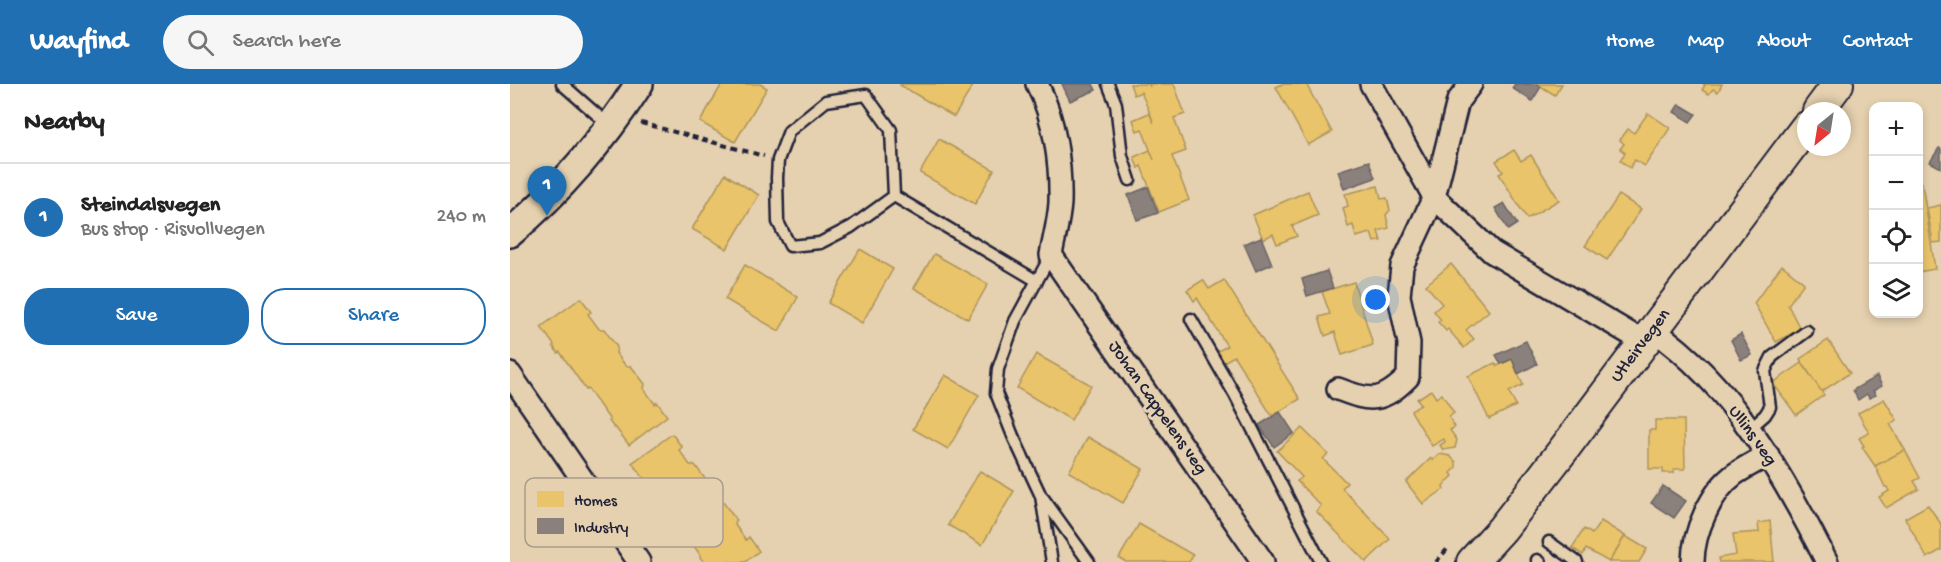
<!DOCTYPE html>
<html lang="en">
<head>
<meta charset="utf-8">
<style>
	body { margin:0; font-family:"Gochi Hand",sans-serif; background:#f6f6f6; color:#222 }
	.controls { position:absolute; right:18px; top:18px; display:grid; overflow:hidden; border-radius:12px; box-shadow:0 3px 9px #0003 }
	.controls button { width:54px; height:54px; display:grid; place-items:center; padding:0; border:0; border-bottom:2px solid #e0e0e0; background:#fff; color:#222; font:30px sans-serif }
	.compass { position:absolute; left:1287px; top:18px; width:54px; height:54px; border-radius:50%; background:#fff; box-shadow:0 3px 9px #0003; rotate:210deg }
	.you { position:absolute; left:866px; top:216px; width:21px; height:21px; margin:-15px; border:4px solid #fff; border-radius:50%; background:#1a73e8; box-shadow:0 0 0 9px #1a73e833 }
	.badge { display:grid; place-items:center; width:39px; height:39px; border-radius:50%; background:#1f6fb2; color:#fff; font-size:20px; font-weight:700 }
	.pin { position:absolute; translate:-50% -50px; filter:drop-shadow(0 2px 3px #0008) }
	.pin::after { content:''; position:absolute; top:32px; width:21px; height:18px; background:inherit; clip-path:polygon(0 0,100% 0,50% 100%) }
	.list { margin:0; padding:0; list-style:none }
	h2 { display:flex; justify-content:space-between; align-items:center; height:78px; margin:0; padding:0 24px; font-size:26px }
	h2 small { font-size:20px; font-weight:400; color:#767676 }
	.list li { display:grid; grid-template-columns:39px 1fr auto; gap:18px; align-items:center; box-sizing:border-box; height:108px; padding:0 24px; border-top:2px solid #e0e0e0 }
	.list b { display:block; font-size:22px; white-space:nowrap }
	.list p { margin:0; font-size:20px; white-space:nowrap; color:#767676 }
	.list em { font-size:20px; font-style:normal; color:#767676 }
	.actions { display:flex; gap:12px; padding:18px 24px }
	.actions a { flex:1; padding:14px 0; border:2px solid #1f6fb2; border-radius:24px; text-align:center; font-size:21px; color:#1f6fb2 }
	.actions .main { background:#1f6fb2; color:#fff }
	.icon { flex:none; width:33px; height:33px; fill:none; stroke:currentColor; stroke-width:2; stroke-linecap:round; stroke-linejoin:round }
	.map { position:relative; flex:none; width:1431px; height:478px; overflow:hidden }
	header { display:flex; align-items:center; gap:36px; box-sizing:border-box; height:84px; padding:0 30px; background:#1f6fb2; color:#fff }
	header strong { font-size:28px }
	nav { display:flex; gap:33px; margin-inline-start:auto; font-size:21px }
	.search { width:420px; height:54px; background:#f6f6f6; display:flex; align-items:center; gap:15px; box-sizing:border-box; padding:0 21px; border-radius:33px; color:#767676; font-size:22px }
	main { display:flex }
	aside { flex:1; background:#fff }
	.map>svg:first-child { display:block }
	.homes { fill:#e9c46a; stroke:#ad935c; stroke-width:1.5 }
	.industry { fill:#8a817c; stroke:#6b6468; stroke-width:1.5 }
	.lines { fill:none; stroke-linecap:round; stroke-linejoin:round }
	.service-casing { stroke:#22223b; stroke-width:15 }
	.minor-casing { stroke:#22223b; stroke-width:26 }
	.tertiary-casing { stroke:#22223b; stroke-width:32 }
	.secondary-casing { stroke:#22223b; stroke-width:34 }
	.path { stroke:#22223b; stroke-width:4; stroke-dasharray:6 4.5; stroke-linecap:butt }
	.service { stroke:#e5d1af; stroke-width:10 }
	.minor { stroke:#e5d1af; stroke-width:21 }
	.tertiary { stroke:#e5d1af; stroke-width:27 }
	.secondary { stroke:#e5d1af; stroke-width:30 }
	.labels { text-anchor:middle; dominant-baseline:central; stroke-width:6; stroke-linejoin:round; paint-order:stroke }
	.street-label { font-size:18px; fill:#22223b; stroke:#e5d1af }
	.key { fill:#e5d1af; stroke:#aa9c8c; stroke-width:1.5 }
	.key-label { font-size:16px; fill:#22223b }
</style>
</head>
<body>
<header>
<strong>Wayfind</strong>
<div class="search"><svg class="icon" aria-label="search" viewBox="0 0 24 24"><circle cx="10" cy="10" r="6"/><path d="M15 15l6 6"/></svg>Search here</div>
<nav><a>Home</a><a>Map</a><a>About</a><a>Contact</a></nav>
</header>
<main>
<aside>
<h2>Nearby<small></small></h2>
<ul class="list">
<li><span class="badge">1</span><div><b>Steindalsvegen</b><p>Bus stop · Risvollvegen</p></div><em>240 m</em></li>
</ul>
<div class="actions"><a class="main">Save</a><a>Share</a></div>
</aside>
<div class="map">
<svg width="1431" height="478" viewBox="0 0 1431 478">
	<rect width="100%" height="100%" fill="#e5d1af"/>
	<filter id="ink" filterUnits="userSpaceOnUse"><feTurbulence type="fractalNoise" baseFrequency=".0167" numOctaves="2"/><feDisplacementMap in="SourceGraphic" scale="12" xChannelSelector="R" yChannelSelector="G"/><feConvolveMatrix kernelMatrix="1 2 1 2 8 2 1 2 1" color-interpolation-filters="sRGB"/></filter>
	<g filter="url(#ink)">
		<g class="homes">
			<polygon points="212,0 250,0 257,4 225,58 190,38"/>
			<polygon points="391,0 464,0 444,33 390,1"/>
			<polygon points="620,0 639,0 640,3 639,0 664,0 675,30 664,34 676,67 662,72 679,116 649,128 631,82 628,84 624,73 640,66 644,76 632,45 627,47 623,36 639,29 644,39 631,8 624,11"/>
			<polygon points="772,0 796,0 822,48 798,61 766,3"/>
			<polygon points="1027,0 1052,0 1045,11"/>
			<polygon points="1193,0 1212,0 1208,8 1203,5 1199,10 1192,6 1195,1"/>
			<polygon points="1138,29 1160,44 1135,82 1125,76 1120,84 1110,76 1115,69 1110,65 1114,60 1110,56 1118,45 1124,49"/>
			<polygon points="429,55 484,86 465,120 410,89"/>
			<polygon points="1004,66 1011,77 1021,71 1049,116 1017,135 989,90 993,88 986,77"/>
			<polygon points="215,90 249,111 217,165 182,145"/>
			<polygon points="1408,99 1412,99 1425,185 1408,188"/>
			<polygon points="868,102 871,115 877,114 880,126 876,131 879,144 868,147 871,157 864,158 861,149 846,153 843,141 838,143 833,124 838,122 835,110"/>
			<polygon points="798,107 808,131 782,142 787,152 767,160 763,150 753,155 743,131"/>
			<polygon points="1109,111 1131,125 1097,176 1075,162"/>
			<polygon points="1431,121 1431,158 1423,159 1417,124"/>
			<polygon points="350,165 383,185 352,239 318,219"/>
			<polygon points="424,170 478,200 458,235 404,204"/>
			<polygon points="941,180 979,227 956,246 964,255 954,264 938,245 936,247 928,238 931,236 924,227 932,220 916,201"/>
			<polygon points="235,181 288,213 269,247 215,215"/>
			<polygon points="1272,181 1294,199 1278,221 1290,245 1266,258 1244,219"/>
			<polygon points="693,196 699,205 714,196 790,315 762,332 724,272 714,278 708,267 717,262 687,214 684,217 677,206"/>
			<polygon points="844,198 863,261 832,271 825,248 815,252 809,233 820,230 812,208"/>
			<polygon points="71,214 81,228 78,230 89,245 94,245 107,263 106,269 116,282 121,282 135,300 134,305 145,320 147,318 157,332 119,361 105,343 104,344 99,337 100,336 78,305 76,306 50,268 48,269 43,262 44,261 31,243"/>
			<polygon points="1318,256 1340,289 1311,308 1290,275"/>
			<polygon points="526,270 581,301 561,336 507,304"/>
			<polygon points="1002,275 1013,301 999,308 1006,322 979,335 958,292 985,279 987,282"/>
			<polygon points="1292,279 1314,311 1286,331 1263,299"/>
			<polygon points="435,291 469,311 438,365 403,345"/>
			<polygon points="921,306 926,314 932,310 944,329 939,333 945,343 940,346 947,356 945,364 933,366 930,361 935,358 934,355 922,362 901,327 911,320 907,315"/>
			<polygon points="1374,315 1387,336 1380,340 1395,366 1365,382 1352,363 1354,362 1349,354 1359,349 1348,329"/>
			<polygon points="1145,336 1174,336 1175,385 1164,385 1164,389 1153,389 1153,385 1139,385 1139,346 1145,346"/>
			<polygon points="792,344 818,370 813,375 837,399 832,404 880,455 856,478 806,427 811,422 787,397 792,393 767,367"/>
			<polygon points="162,350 172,363 169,366 180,381 185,381 198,399 197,404 208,417 213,418 226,436 225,441 236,456 239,453 249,467 235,478 194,478 190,473 191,472 169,441 168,442 141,404 139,405 134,398 136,397 122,379"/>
			<polygon points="578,353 633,385 613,419 559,388"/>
			<polygon points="1395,366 1410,394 1404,397 1409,405 1376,424 1369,413 1379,407 1377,403 1375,403 1365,382"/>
			<polygon points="930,370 940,372 946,378 946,384 941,389 943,392 933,402 934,405 913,420 896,398 921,374 923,376"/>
			<polygon points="470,387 504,407 472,461 438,441"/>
			<polygon points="1418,421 1431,440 1431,466 1417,474 1395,434"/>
			<polygon points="1091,437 1115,452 1099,478 1076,465 1073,471 1062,464 1074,445 1082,450"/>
			<polygon points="1260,437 1264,478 1209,478 1208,474 1226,471 1223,450 1249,448 1248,439"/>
			<polygon points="629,440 683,471 679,478 616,478 609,474"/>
			<polygon points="1115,452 1137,465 1129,478 1099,478"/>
		</g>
		<g class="industry">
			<polygon points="552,0 583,0 586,6 560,17"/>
			<polygon points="1005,0 1027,0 1031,3 1022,17 1002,4"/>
			<polygon points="1169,20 1186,30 1180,38 1164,28"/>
			<polygon points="1429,64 1431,65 1431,84 1420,78"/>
			<polygon points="859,77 865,94 834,105 828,87"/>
			<polygon points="638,103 648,129 627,136 618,111"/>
			<polygon points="994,119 1007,140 998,146 985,124"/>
			<polygon points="751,153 762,180 746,187 734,160"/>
			<polygon points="817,187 823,204 797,212 792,195"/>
			<polygon points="1231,250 1242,271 1231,276 1221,256"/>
			<polygon points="1016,257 1027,280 1008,290 1002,275 991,280 986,271"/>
			<polygon points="1367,292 1372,302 1363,307 1366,311 1359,314 1357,310 1348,316 1343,306"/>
			<polygon points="770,328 784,349 764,363 749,341"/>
			<polygon points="1153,402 1176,417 1164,434 1141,419"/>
		</g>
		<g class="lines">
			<g class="service-casing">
				<g id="service">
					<polyline points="52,0 100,42"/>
					<polyline points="598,0 606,20 612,72 620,96"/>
					<polyline points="384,112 341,143 310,159 280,162 268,138 267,94 268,76 279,47 316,17 356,11 381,46 384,112 527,197"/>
					<polyline points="541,171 505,237 488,285 486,309 503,352 531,412 542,478"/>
					<polyline points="681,235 725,311 811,478"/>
					<polyline points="1239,345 1255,331 1260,323 1255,287 1262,273 1297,247"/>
					<polyline points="533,414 579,478"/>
					<polyline points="1039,458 1067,478"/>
					<polyline points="1027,476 1030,478"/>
				</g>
			</g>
			<g class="minor-casing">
				<g id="minor">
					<path d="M527,0C545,35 551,80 550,119C549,136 544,154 541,171L753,478"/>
					<polyline points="861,0 924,113 982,168 1134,258"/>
					<path d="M1143,246C1222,300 1275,395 1317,478"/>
					<polyline points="0,290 129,478"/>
					<path d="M828,305C861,318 872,319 898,293L899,259L889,212L892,182L924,113L948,17L961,0"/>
					<path d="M1183,478C1183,449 1201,407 1225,390C1235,383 1247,377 1258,371"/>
				</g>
			</g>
			<g class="tertiary-casing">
				<path id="tertiary" d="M0,149C50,107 94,55 129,0"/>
			</g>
			<g class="secondary-casing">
				<g id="secondary">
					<polyline points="1308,27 1328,0"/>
					<polyline points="962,478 992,445 1054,365 1296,43"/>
				</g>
			</g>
			<g class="path">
				<polyline points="131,39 254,72"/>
				<polyline points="926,478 939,463"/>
			</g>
			<use href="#service" class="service"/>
			<use href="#minor" class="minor"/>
			<use href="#tertiary" class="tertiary"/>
			<use href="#secondary" class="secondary"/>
		</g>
	</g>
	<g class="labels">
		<g class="street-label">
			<text transform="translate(1131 262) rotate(-53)">Utleirvegen</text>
			<text transform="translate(647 324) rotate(55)">Johan Cappelens veg</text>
			<text transform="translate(1242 352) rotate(54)">Ullins veg</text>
		</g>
	</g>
	<rect x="15" y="394" width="198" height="69" rx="9" class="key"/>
	<rect x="27" y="407" width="27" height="16" fill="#e9c46a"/>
	<rect x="27" y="434" width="27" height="16" fill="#8a817c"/>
	<g class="key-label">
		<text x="64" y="421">Homes</text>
		<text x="64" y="448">Industry</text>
	</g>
</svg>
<div class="controls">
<button>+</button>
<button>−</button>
<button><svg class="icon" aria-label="locate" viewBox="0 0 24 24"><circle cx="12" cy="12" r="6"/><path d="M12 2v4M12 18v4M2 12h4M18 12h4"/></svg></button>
<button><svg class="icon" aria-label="layers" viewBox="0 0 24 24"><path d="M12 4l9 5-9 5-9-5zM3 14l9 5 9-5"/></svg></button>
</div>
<svg class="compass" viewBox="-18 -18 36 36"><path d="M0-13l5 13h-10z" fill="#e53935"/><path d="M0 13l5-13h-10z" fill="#767676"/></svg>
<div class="you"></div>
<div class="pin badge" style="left:37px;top:132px">1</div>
</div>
</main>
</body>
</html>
